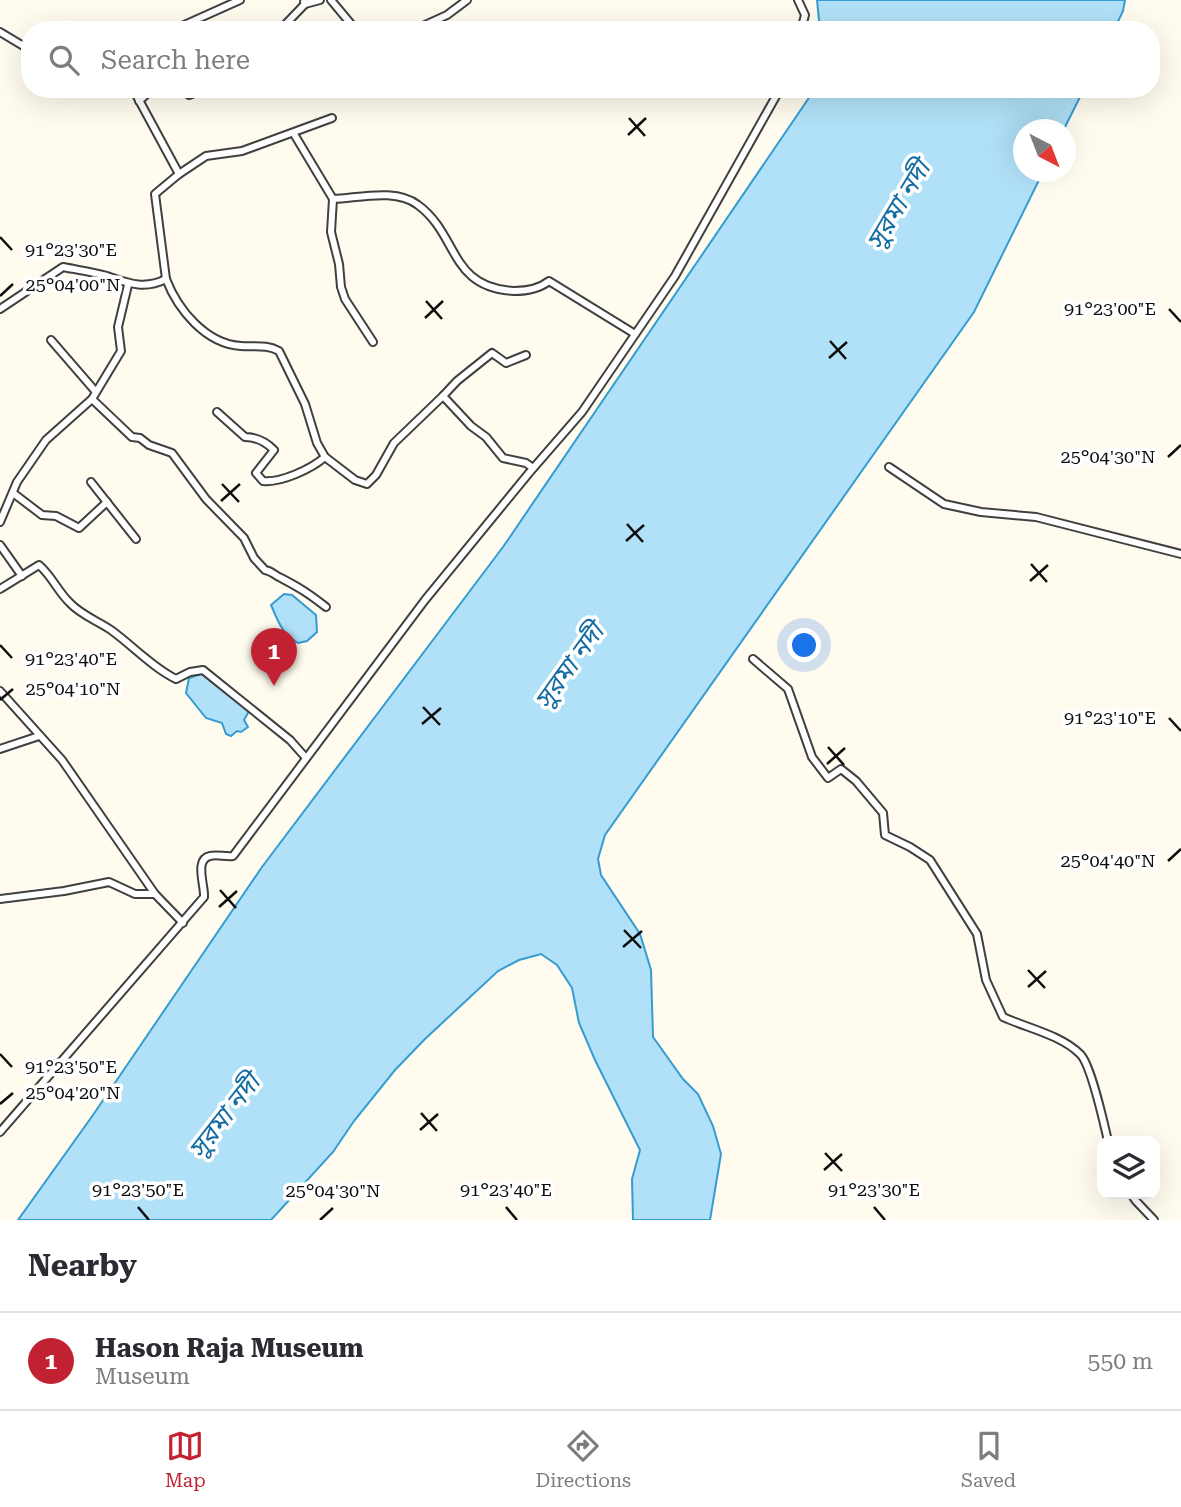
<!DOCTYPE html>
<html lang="en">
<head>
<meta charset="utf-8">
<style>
	body { margin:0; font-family:"Roboto Serif","Noto Sans Bengali",serif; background:#f7f7f7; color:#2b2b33 }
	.controls { position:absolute; right:21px; bottom:21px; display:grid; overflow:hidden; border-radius:14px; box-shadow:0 7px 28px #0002 }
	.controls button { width:63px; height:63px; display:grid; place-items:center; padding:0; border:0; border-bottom:2px solid #e1e1e2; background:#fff; color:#2b2b33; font:35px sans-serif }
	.compass { position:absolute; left:1013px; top:119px; width:63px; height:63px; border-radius:50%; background:#fff; box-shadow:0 7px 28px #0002; rotate:138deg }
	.you { position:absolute; left:805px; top:646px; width:24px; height:24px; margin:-18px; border:5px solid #fff; border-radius:50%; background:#1a73e8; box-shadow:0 0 0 10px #1a73e833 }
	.badge { display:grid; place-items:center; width:46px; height:46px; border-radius:50%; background:#c22132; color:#fff; font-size:23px; font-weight:700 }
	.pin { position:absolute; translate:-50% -58px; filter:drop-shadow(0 2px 4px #0008) }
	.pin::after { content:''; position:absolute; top:37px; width:24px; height:21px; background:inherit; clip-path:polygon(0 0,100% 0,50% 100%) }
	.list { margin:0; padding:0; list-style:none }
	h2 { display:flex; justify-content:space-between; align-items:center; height:91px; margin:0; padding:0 28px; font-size:30px }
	h2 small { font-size:23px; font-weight:400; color:#7c7c81 }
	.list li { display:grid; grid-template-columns:46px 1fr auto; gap:21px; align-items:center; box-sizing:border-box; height:98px; padding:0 28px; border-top:2px solid #e1e1e2 }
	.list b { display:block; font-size:26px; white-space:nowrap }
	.list p { margin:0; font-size:23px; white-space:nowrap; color:#7c7c81 }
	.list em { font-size:23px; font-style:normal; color:#7c7c81 }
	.icon { flex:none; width:38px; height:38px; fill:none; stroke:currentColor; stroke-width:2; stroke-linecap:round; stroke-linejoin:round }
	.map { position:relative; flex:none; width:1181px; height:1220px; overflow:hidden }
	.search { position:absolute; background:#fff; box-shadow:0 7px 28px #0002; left:21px; right:21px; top:21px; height:77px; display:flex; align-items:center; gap:18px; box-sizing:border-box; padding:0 24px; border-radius:28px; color:#7c7c81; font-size:26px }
	.sheet { height:189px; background:#fff }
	nav { display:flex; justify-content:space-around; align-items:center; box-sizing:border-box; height:98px; border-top:2px solid #e1e1e2; background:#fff; font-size:19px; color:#7c7c81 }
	nav a { display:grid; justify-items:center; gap:4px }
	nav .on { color:#c22132 }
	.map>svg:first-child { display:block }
	.water { fill:#b1e1f8; stroke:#359cd1; stroke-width:2 }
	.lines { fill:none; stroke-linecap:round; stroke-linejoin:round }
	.street-casing { stroke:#404040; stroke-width:10 }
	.street { stroke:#fff; stroke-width:6 }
	.ticks { fill:none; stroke:#0d0d0d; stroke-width:2.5 }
	.labels { text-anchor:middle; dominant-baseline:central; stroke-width:7; stroke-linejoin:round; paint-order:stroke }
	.water-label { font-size:26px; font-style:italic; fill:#136ca3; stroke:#fff }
	.ticks-label { font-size:18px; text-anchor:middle; fill:#0d0d0d; stroke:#fff; stroke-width:7; stroke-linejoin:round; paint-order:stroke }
</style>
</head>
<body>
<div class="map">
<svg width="1181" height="1220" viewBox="0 0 1181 1220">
	<rect width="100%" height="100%" fill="#fffbee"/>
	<g class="water">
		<polygon points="817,0 1125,0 1123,11 1114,30 820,30"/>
		<polygon points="815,89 1084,89 1064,129 1024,130 1024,172 1043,172 974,312 605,835 598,859 601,875 640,934 651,970 653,1037 683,1079 698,1094 713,1126 721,1154 710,1220 633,1220 632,1179 640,1150 595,1060 579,1023 572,988 557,965 541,954 519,960 498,971 425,1039 395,1070 354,1121 333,1152 271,1220 18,1220 93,1115 262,867 503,547"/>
		<path d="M284,594L292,595L316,615L317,632L307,641L298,643C282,634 278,621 271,605Z"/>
		<polygon points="204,673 246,707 249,711 244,720 248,727 241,732 237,731 231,736 226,734 222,723 206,718 186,693 189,678"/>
	</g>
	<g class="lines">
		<g class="street-casing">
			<g id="street">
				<polyline points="331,0 356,30"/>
				<polyline points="798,0 805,15 801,30"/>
				<polyline points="304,2 305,4 320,0"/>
				<polyline points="173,30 240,0"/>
				<polyline points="280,30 305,4"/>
				<polyline points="414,30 447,15 467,0"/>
				<polyline points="0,32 30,50"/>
				<polyline points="133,89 179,174"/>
				<polyline points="182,89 189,95 205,89"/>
				<polyline points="139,101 152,89"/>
				<path d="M332,118L242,151L206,156L179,174L155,194L166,279C178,310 206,344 241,346C255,347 267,344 279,351L305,404L317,443L325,457L355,480L367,484L376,475L394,443L443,396"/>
				<polyline points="294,134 333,199 331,232 339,264 341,287 345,299 373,342"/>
				<path d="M333,199C359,198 396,188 418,205C459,235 449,288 514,291C527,291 539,289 549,281L635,334"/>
				<path d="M0,309L63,267C78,270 93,272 107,276C128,283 144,290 166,279"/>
				<polyline points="51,340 96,392"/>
				<polyline points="526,355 506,363 492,353 457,381 443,396 471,426 486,437 503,458 526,463 533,468"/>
				<path d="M92,399L132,437L140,438L149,445L172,453L206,499L244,538L254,558L265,570C272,571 274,575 281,578C300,588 308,593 326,607"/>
				<path d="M217,412L245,437C256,437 266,442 274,450L256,473L263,481C281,483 311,469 325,457"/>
				<polyline points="889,467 944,504 981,512 1036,517 1181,554"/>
				<polyline points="91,482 136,539"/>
				<polyline points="13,493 42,515 56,516 79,528 107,502"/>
				<polyline points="0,522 17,482 46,440 92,399 121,351 118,327 128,285"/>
				<polyline points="0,545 22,576"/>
				<path d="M0,589L39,565C52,576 58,592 70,603C81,615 98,621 111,630C133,646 152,667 176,679L190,672L203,670L290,740L306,758"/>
				<path d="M753,659L788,689L812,757L828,778L841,769L856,781L883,813L885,835L910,847L930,860L977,934L986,980L1003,1017C1027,1028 1061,1035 1080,1054C1091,1064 1104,1124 1108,1141"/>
				<polyline points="0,691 62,760 155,894"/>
				<polyline points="0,749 39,736"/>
				<polyline points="0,899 64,891 109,882 135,894 155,894 183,923"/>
				<path d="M0,1132L204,897C205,886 194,859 210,856C217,854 225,857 233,856L425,600L529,473L582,412L675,276L780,89"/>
				<polyline points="1131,1194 1136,1201 1154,1220"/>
			</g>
		</g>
		<use href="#street" class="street"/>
	</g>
	<path class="ticks" d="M629,118L645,136M628,135L646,118M0,237L12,250M0,296L13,284M426,301L442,319M1169,309L1181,322M425,318L443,301M830,341L846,359M829,358L847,342M1168,457L1181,445M222,484L239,502M221,501L240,484M627,524L643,542M626,541L644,525M1031,564L1047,582M1030,581L1048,565M0,645L12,658M0,700L13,689M423,707L440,725M1169,718L1181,731M422,724L441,708M828,747L844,765M827,764L845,748M1168,861L1181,849M220,890L236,908M219,907L237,891M624,930L641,948M623,947L642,931M1028,970L1045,988M1028,987L1046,971M0,1054L12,1067M0,1104L13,1093M421,1113L437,1131M420,1130L438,1114M825,1153L842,1171M824,1170L842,1154M138,1207L149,1220M506,1207L517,1220M874,1207L885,1220M320,1220L333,1208"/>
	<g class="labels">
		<g class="water-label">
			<text transform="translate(898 205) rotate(-59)">সুরমা নদী</text>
			<text transform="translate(569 666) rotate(-54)">সুরমা নদী</text>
			<text transform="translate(224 1116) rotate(-52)">সুরমা নদী</text>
		</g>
	</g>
	<g class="ticks-label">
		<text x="71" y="256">91°23'30"E</text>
		<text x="73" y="291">25°04'00"N</text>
		<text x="1110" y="315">91°23'00"E</text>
		<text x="1108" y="463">25°04'30"N</text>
		<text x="71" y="665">91°23'40"E</text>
		<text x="73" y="695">25°04'10"N</text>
		<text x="1110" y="724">91°23'10"E</text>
		<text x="1108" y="867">25°04'40"N</text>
		<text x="71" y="1073">91°23'50"E</text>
		<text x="73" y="1099">25°04'20"N</text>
		<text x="138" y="1196">91°23'50"E</text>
		<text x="506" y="1196">91°23'40"E</text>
		<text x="874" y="1196">91°23'30"E</text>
		<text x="333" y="1197">25°04'30"N</text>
	</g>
</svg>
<div class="controls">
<button><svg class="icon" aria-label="layers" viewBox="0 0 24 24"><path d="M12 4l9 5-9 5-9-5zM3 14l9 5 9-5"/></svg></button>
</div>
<svg class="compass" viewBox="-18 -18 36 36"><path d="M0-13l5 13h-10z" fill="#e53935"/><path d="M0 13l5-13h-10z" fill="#7c7c81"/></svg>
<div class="you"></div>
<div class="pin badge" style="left:274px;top:686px">1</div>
<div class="search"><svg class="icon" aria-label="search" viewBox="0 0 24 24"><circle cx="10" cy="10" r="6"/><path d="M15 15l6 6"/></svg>Search here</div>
</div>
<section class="sheet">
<h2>Nearby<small></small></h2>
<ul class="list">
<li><span class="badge">1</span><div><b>Hason Raja Museum</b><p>Museum</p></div><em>550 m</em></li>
</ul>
</section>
<nav>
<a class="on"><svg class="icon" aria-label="map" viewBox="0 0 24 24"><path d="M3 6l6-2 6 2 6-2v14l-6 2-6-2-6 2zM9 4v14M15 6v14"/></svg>Map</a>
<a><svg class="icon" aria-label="directions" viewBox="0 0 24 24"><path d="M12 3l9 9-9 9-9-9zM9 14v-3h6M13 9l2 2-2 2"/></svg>Directions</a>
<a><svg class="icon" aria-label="saved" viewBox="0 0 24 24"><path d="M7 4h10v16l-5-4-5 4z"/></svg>Saved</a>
</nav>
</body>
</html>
